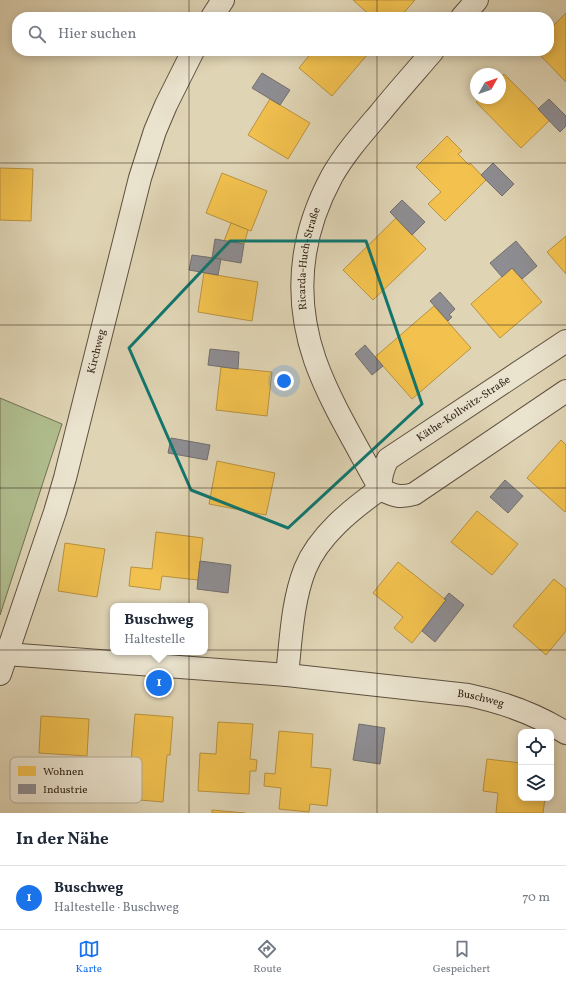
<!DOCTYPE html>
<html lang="de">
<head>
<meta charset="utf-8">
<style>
	body { margin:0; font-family:Vollkorn,serif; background:#f2f2f3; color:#1f2937 }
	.controls { position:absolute; right:12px; bottom:12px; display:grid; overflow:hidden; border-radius:8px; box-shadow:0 2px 10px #0003 }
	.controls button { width:36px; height:36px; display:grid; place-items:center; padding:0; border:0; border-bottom:1px solid #e0e1e3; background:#fff; color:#1f2937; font:20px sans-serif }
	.compass { position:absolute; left:470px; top:68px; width:36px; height:36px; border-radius:50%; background:#fff; box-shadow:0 2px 10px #0003; rotate:50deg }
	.you { position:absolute; left:284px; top:381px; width:14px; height:14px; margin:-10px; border:3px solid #fff; border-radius:50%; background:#1a73e8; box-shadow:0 0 0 6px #1a73e833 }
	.badge { display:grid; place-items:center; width:26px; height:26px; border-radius:50%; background:#1a73e8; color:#fff; font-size:13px; font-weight:700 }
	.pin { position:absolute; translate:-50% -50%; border:2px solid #fff; box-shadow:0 1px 4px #0006 }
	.popup { position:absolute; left:110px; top:603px; width:98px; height:52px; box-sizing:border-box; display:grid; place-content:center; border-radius:8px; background:#fff; filter:drop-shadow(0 1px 3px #0005); font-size:13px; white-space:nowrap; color:#747a83 }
	.popup b { font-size:15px; color:#1f2937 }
	.popup::after { content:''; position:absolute; left:50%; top:100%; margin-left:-8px; border:8px solid transparent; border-top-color:#fff }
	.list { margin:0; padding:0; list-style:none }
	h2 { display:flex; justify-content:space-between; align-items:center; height:52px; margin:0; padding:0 16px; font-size:17px }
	h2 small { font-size:13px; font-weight:400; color:#747a83 }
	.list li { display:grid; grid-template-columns:26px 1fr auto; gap:12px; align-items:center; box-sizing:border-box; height:64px; padding:0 16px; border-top:1px solid #e0e1e3 }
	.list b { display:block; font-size:15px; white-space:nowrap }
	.list p { margin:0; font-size:13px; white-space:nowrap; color:#747a83 }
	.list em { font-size:13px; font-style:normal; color:#747a83 }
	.icon { flex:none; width:22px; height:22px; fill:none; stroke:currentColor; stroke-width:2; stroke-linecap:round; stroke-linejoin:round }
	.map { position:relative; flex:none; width:566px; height:813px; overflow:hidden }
	.search { position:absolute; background:#fff; box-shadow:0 2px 10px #0003; left:12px; right:12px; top:12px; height:44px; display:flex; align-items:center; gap:10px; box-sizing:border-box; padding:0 14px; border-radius:16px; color:#747a83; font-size:15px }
	.sheet { height:116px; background:#fff }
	nav { display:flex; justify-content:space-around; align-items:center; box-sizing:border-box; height:56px; border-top:1px solid #e0e1e3; background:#fff; font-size:11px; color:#747a83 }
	nav a { display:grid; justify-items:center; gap:2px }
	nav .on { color:#1a73e8 }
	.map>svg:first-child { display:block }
	.green { fill:#b0bd8e; stroke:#727154 }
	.homes { fill:#f2c14e; stroke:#b9923f }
	.industry { fill:#8d8d92; stroke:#726e6e }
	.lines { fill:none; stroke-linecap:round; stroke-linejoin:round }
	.minor-casing { stroke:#5f5141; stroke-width:24 }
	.minor { stroke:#eae3ce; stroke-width:22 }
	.marked { fill:none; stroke:#0f766e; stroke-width:3; stroke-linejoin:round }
	.grid { fill:none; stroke:#34251b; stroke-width:1; stroke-opacity:0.55 }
	.labels { text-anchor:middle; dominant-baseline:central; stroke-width:4; stroke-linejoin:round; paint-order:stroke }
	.street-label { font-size:11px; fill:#34251b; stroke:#eae3ce }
	.key { fill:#eae3ce; stroke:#b3aa98; stroke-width:1 }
	.key-label { font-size:11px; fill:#34251b }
</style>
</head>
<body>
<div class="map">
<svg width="566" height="813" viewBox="0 0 566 813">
	<rect width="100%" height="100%" fill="#dfd4b4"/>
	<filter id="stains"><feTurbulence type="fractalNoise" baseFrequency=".005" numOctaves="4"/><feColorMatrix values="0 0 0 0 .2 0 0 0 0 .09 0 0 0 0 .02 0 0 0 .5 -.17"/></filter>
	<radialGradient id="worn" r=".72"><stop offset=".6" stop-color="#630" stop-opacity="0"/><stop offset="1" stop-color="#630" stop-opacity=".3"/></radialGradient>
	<polygon class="green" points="0,398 62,424 0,615"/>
	<g class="homes">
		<polygon points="353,0 415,0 400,17 372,17"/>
		<polygon points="566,13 566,82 536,51 549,51 549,30"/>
		<polygon points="313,51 362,51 367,55 332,96 299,68"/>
		<polygon points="504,74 550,120 521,148 476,102 480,98 500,98 500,79"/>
		<polygon points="270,99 310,123 288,159 248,135"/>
		<polygon points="447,136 462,151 458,154 469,165 470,163 486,180 445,221 428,204 441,192 416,167"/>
		<polygon points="0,168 33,169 31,221 0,220"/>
		<polygon points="222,173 267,191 251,231 206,213"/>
		<polygon points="396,218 426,249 373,300 343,270"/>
		<polygon points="231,223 248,230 244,244 224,241"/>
		<polygon points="566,236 566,274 547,252"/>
		<polygon points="512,268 542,302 500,338 471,304"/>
		<polygon points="204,273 258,282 252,321 198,312"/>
		<polygon points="434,306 471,348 412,399 375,357"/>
		<polygon points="221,367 272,372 267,416 216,410"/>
		<polygon points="561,440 566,445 566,510 565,512 527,478"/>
		<polygon points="217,461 275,473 266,515 209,504"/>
		<polygon points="477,511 518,544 492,575 451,542"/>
		<polygon points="156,532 203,538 198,580 162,576 160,590 129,586 131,567 152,569"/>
		<polygon points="65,543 105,549 97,597 58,591"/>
		<polygon points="398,562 446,600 412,643 394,628 403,617 373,593"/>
		<polygon points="554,579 566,589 566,631 546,655 513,626"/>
		<polygon points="135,714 173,717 170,755 167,755 163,802 128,799"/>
		<polygon points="41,716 89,719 87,756 39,753"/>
		<polygon points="218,722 253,724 250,759 257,760 256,771 250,771 249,794 198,791 200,753 216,754"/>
		<polygon points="279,731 313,734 311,767 331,769 327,806 310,804 309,812 279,809 281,788 264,786 265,773 275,774"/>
		<polygon points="487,759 521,763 521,798 545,798 543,813 496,813 498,793 483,791"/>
		<polygon points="212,810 245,813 212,813"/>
	</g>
	<g class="industry">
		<polygon points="262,73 290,90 280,105 252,88"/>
		<polygon points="549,99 566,116 566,126 560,132 538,109"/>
		<polygon points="493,163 514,184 502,196 481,175"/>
		<polygon points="402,200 425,222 412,235 390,212"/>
		<polygon points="215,239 244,244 241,263 212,258"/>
		<polygon points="516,241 537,266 522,279 512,268 502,277 490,263"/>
		<polygon points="192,255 221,259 218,275 189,270"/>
		<polygon points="440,292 455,309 449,315 452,317 448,321 430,301"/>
		<polygon points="365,345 383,366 372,375 355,354"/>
		<polygon points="210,349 239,352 238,369 208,365"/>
		<polygon points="171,438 210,445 207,460 168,453"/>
		<polygon points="505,480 523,496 508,513 490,497"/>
		<polygon points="200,561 231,565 228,593 197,589"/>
		<polygon points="449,593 464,605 435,642 422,631 446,600 444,599"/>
		<polygon points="359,724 385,728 380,764 353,760"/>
	</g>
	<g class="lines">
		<g class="minor-casing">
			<g id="minor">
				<polyline points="212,17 223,0"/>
				<polyline points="462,17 477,0"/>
				<path id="s1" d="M380,489C358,447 331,405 315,360C293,296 300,235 332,176C345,153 363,133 380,113C397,92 415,72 433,51"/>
				<path id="s2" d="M380,489C381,478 382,469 388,459L566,341"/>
				<path d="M380,489C394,496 400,498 414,494L566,391"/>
				<path id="s3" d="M6,654L287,675L468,695C502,702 536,714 566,733"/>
				<path id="s4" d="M0,674L55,512L65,478L140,178L155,131L166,105L193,51"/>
				<path d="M287,675C291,640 292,602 305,569C319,535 351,510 380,489"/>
			</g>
		</g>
		<use href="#minor" class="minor"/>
	</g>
	<path class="marked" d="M230,241H366L422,404L288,528L191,490L129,348Z"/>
	<path class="grid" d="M189,0V17M377,0V17M189,51V813M377,51V813M0,163H566M0,325H566M0,488H566M0,650H566"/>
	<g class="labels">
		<g class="street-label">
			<text stroke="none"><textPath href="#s1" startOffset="248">Ricarda-Huch-Straße</textPath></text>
			<text stroke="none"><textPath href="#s4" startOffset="337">Kirchweg</textPath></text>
			<text stroke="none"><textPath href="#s2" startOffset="122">Käthe-Kollwitz-Straße</textPath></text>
			<text stroke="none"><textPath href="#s3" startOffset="477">Buschweg</textPath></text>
		</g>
	</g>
	<rect x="10" y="757" width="132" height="46" rx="6" class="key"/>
	<rect x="18" y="766" width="18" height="10" fill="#f2c14e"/>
	<rect x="18" y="784" width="18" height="10" fill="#8d8d92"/>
	<g class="key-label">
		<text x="43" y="775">Wohnen</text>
		<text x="43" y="793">Industrie</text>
	</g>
	<rect width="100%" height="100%" filter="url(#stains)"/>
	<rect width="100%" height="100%" fill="url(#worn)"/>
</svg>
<div class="controls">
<button><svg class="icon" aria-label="locate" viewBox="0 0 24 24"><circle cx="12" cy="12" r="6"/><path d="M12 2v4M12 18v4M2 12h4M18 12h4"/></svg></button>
<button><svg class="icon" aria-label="layers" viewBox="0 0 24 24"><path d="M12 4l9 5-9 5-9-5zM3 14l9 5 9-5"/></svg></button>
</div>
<svg class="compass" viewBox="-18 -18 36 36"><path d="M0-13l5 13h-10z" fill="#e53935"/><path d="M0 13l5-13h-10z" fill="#747a83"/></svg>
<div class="you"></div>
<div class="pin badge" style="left:159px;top:683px">1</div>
<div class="popup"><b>Buschweg</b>Haltestelle</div>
<div class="search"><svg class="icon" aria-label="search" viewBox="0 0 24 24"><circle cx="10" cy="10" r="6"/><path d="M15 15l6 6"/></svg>Hier suchen</div>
</div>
<section class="sheet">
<h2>In der Nähe<small></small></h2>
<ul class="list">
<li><span class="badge">1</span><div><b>Buschweg</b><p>Haltestelle · Buschweg</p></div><em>70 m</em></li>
</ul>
</section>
<nav>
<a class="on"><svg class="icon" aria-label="map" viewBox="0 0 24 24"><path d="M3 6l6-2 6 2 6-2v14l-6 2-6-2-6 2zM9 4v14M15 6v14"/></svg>Karte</a>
<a><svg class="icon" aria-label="directions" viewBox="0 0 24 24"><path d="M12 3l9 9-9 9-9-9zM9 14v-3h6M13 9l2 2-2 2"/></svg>Route</a>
<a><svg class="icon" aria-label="saved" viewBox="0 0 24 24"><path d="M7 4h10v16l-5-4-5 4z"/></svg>Gespeichert</a>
</nav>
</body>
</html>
